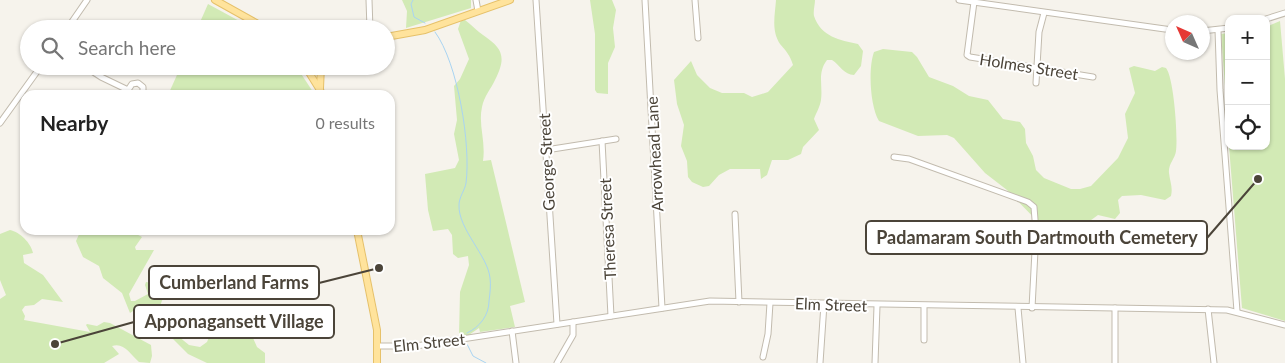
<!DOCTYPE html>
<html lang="en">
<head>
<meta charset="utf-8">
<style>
	body { margin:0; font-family:Lato,sans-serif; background:#f2f2f2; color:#222 }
	.controls { position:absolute; right:15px; top:15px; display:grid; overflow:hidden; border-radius:10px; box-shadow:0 1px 4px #0004 }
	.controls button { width:45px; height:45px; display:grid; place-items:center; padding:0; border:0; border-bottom:1px solid #e0e0e0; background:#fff; color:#222; font:25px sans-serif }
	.compass { position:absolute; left:1165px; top:15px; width:45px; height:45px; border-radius:50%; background:#fff; box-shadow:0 1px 4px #0004; rotate:315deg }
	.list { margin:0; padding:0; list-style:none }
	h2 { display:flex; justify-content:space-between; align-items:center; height:65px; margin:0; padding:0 20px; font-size:21px }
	h2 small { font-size:16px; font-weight:400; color:#767676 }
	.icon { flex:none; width:28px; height:28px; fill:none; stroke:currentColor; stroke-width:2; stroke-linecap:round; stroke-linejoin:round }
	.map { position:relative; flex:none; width:1285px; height:363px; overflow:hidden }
	.search { position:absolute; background:#fff; box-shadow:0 1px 4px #0004; left:20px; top:20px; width:375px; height:55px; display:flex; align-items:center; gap:12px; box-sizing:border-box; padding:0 18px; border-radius:28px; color:#767676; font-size:19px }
	.panel { position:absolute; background:#fff; box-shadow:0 1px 4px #0004; left:20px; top:90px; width:375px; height:145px; border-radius:15px }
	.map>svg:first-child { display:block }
	.green { fill:#d2eab5 }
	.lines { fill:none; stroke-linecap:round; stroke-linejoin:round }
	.stream { stroke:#a9d4f2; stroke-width:1 }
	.minor-casing { stroke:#c2bbae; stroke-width:7 }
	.major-casing { stroke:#e6c16a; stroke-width:8 }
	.minor { stroke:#fff; stroke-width:5 }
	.major { stroke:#ffe39c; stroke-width:6 }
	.labels { text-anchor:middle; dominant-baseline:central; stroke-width:4; stroke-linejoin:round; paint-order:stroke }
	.street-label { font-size:16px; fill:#4b4439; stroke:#fff }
	.leader { fill:none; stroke:#4b4439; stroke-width:2 }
	.callout-dot { fill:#4b4439; stroke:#fff; stroke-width:2 }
	.callout { fill:#fff; stroke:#4b4439; stroke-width:2 }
	.callout-label { font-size:18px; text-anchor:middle; font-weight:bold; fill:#4b4439 }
</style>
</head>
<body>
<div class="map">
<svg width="1285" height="363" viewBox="0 0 1285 363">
	<rect width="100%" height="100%" fill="#f6f3ec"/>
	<g class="green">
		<polygon points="402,0 471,0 471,8 406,28 407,11"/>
		<polygon points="590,0 612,0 616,10 613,28 615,47 608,63 608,94 597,93 595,90 595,34"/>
		<path d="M776,0H815C815,5 813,11 814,16C821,37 840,40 858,44L863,51L861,66L854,75C844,75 840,65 832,60H827C817,73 823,85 821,100C820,107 816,113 814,119L819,130L803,147L801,154L788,160H772L767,175L761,179L760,169H730L719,175L709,186L703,187L692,182L688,177L687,161L681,146L684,125L677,104L674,80L691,61L697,75L710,88L722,93H744L752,97L768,92L793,65C790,55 786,51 780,44C771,30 775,15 776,0Z"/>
		<polygon points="208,4 254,29 197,29"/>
		<path d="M461,20H465C472,25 477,31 483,35C504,49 506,58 495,80C491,89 484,96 482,107C478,125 486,141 483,161L491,160L525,302L510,306L515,327L480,332L479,328L466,337L459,336L460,292L469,265L468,256L458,258L453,254L452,235L448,229L433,231L428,210L425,174L455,168L459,160L454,134L457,120L454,86L460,79L469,59L458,29Z"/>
		<polygon points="1280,21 1285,79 1285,321 1242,308 1229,146 1266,146 1266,27"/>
		<polygon points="1229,33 1229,138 1221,34"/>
		<path d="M883,49L912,52L917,57L929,77L953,86L969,96L988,100L1003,119L1020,122L1025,129L1026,143L1033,156L1036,170L1044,178L1071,189H1080L1091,186L1118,158L1128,138L1125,114L1135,93L1129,68L1134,66L1155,71L1162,67L1166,68C1174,78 1178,137 1176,151C1175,159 1168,164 1169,173C1170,182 1173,187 1171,196L1165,200L1141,195L1122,196L1118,200L1120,213L1115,219L1098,215L1087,223L1053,228L1042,226L1007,190L985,173L954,138L947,135L918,136L879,121C870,106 868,68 874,52Z"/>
		<polygon points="181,66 296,66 315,95 168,95"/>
		<path d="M10,230C20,232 31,243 33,253L23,255L24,263L43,275L63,302L42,299L34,305L25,306L22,310L25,316L24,320L90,332L86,325L87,324L97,326L104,322L110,323L151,345L152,356L150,363L139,362C130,354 124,342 112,346L119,354L104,363H0V299L6,295L0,280V234Z"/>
		<polygon points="81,230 129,230 142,237 135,247 136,250 154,250 129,294 131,301 135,301 148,294 145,285 146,282 159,284 166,290 157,314 156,327 153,331 149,329 146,323 146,309 136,309 130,313 122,293 103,278 99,266 83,257 76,241"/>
		<polygon points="228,323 235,326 236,334 253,338 257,347 265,353 265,363 207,363 188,354 167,333 173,332 189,345 200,347 207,342 214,325"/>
	</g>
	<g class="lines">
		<g class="stream">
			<polyline points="413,0 411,4 414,17 425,23"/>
			<path d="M435,32C458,63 471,145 466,183C465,190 459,197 459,205C458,229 488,256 490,278C491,285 490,293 489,301C489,315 480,327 467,333"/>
			<polyline points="467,344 473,356 486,363"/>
		</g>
		<g class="minor-casing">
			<g id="minor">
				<polyline points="369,0 370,29"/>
				<polyline points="476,0 478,11"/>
				<polyline points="536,0 557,324"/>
				<polyline points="645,0 662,308"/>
				<polyline points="695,0 698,38"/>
				<polyline points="959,0 1172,30"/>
				<polyline points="974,2 967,55 970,57 1093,77"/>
				<polyline points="1266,19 1285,13"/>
				<polyline points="67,29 87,0"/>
				<polyline points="1218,30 1220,90 1237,311"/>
				<polyline points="1202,31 1229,28"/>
				<polyline points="84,66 101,77 128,90"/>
				<polyline points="1036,83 1039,32 1044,13"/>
				<polyline points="129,95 128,90 132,84 138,83 143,87 143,95"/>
				<polyline points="0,123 41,66"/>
				<polyline points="602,141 611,316"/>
				<polyline points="546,150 616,139"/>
				<polyline points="894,157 909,159 1028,202 1034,207 1036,232 1032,308"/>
				<polyline points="735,214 739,302"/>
				<polyline points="1018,308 1023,363"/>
				<polyline points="1208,309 1214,363"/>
				<polyline points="512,331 516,363"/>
				<polyline points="924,340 924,306"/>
				<polyline points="379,346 416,346 710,301 1227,310 1285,325"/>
				<polyline points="763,357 768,334 770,303"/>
				<polyline points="557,363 573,335 573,322"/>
				<polyline points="820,363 824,304"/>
				<polyline points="875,363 877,306"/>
				<polyline points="1115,363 1115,308"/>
			</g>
		</g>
		<g class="major-casing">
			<g id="major">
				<polyline points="215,0 267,29"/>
				<polyline points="386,37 425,30 510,0"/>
				<polyline points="305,66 323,95"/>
				<polyline points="320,88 321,66"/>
				<polyline points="357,230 377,330 377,363"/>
			</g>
		</g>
		<use href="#minor" class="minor"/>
		<use href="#major" class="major"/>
	</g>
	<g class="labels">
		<g class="street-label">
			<text transform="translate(1029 66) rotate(9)">Holmes Street</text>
			<text transform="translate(654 154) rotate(-93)">Arrowhead Lane</text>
			<text transform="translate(546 162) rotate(-93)">George Street</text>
			<text transform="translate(607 229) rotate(-93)">Theresa Street</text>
			<text transform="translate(831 304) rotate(2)">Elm Street</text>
			<text transform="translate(429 342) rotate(-6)">Elm Street</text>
		</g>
	</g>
	<path class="leader" d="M1258 179L1207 238M379 268L319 283M55 344L134 322"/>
	<g class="callout-dot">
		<circle cx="1258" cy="179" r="5"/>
		<circle cx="379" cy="268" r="5"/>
		<circle cx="55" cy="344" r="5"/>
	</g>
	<g class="callout">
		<rect x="866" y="221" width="341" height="33" rx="5"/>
		<rect x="149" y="266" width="170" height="33" rx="5"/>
		<rect x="134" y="305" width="200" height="33" rx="5"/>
	</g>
	<g class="callout-label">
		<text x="1037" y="244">Padamaram South Dartmouth Cemetery</text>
		<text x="234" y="289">Cumberland Farms</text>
		<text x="234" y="328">Apponagansett Village</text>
	</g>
</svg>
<div class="controls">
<button>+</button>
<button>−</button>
<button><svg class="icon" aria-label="locate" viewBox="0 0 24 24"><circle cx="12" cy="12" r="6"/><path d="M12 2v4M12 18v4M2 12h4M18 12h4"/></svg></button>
</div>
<svg class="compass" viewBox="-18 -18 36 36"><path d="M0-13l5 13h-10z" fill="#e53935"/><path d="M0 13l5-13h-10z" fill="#767676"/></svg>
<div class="search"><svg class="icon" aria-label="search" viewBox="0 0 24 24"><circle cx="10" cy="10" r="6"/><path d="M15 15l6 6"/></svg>Search here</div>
<section class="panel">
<h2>Nearby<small>0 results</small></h2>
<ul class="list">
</ul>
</section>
</div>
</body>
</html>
